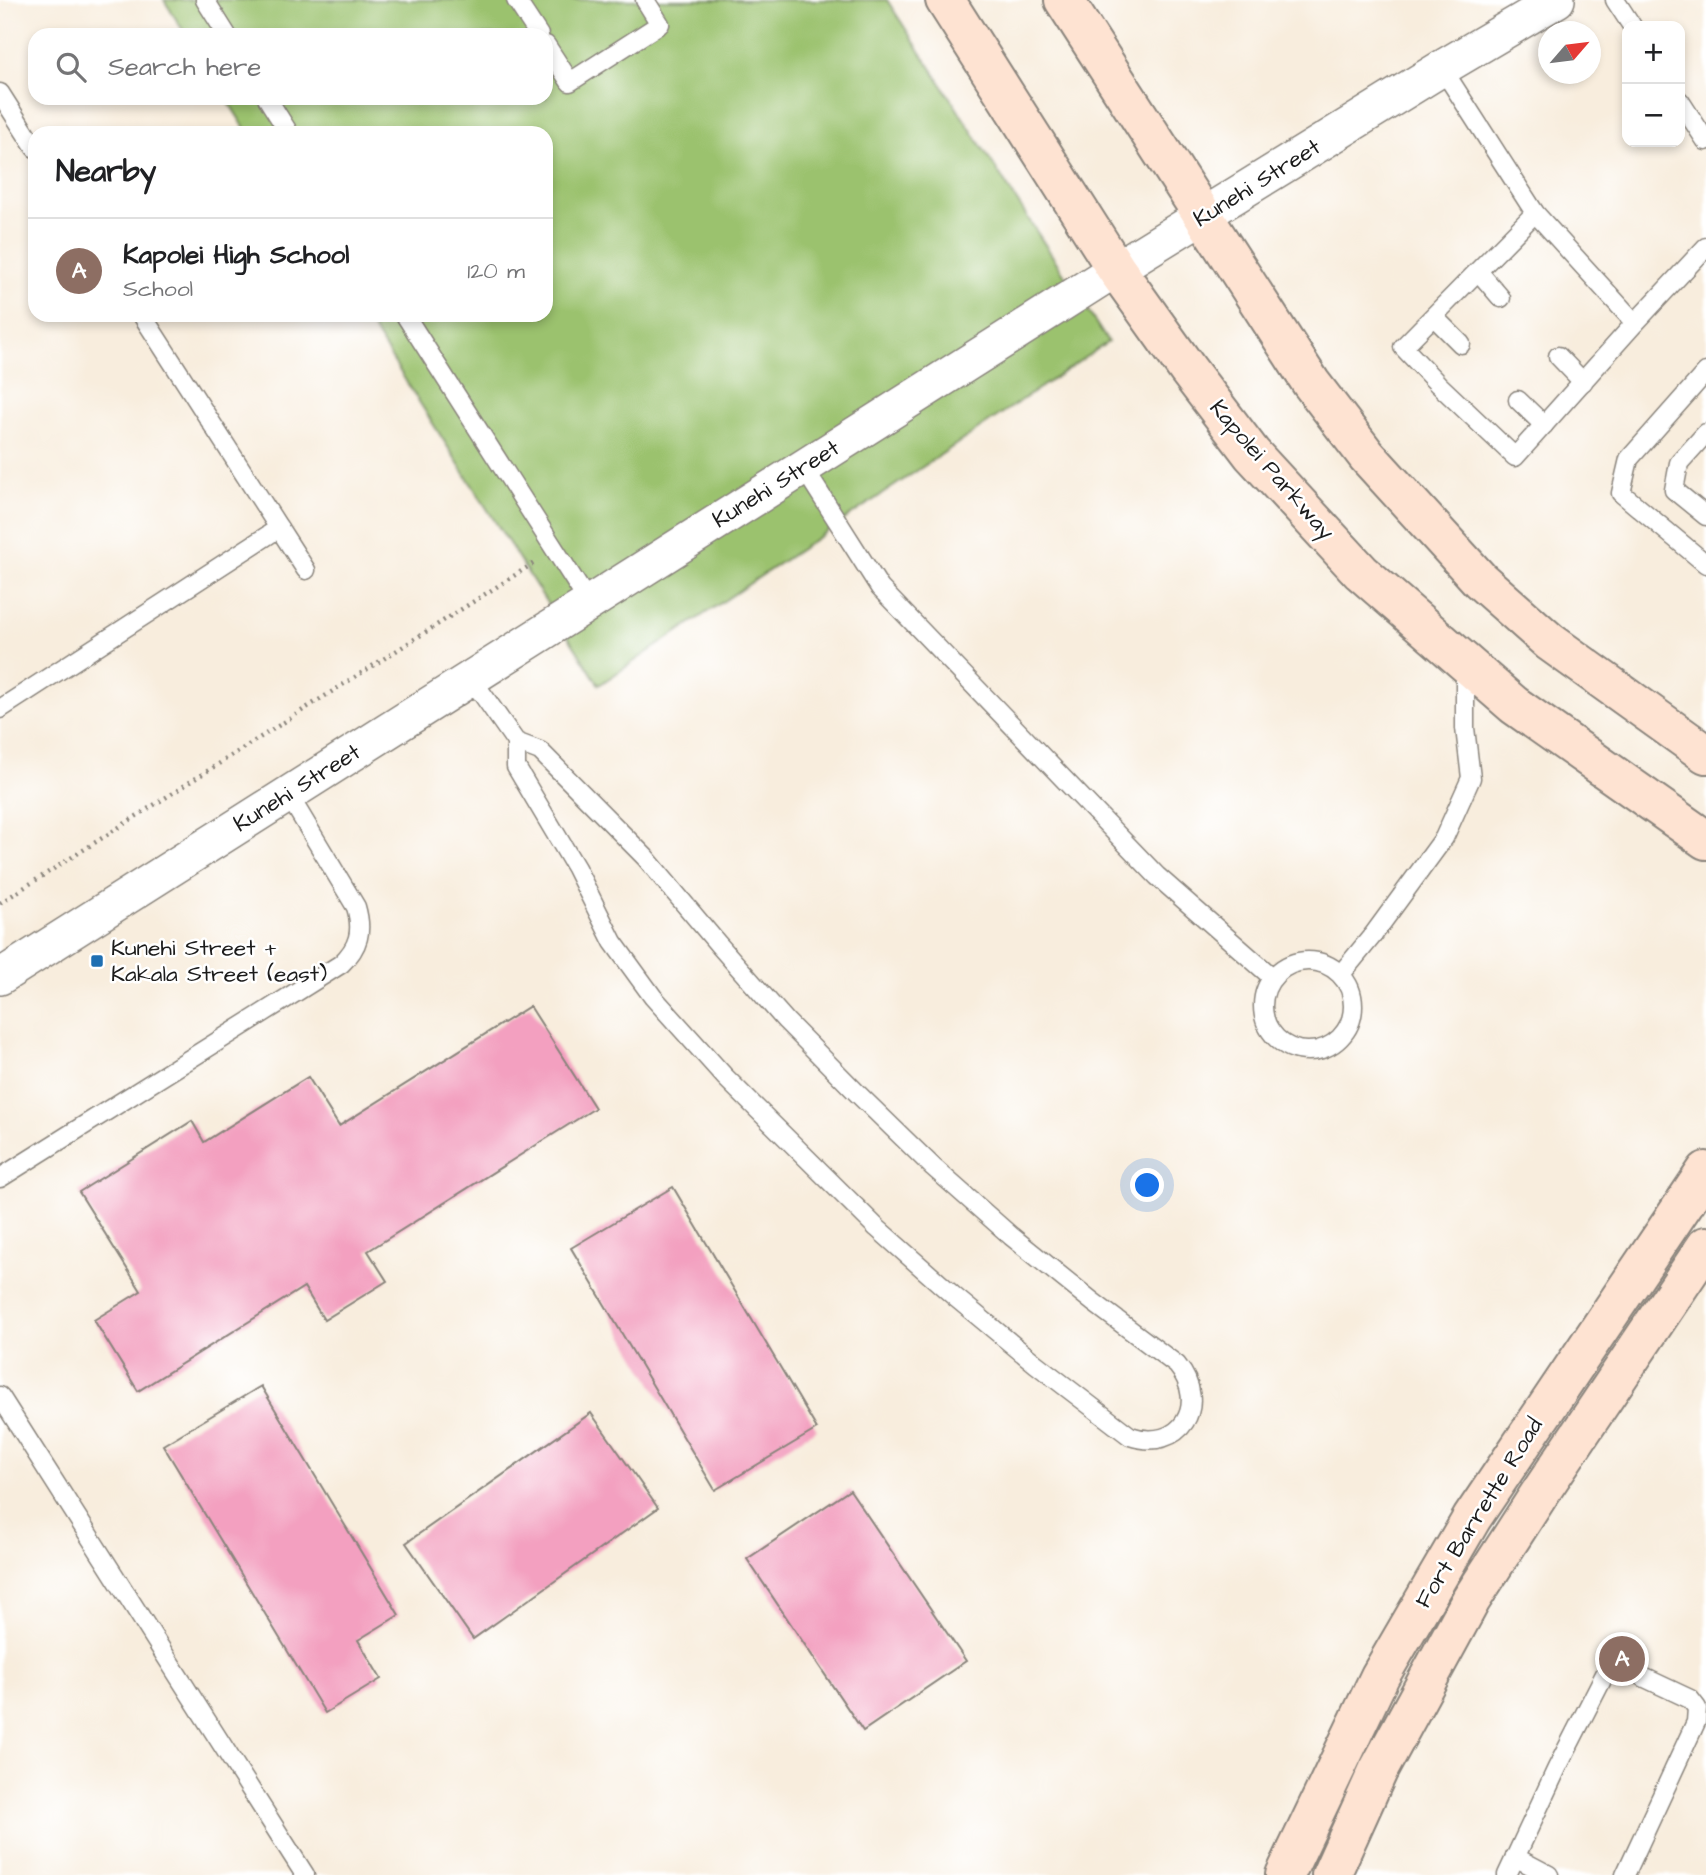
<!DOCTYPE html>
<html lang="en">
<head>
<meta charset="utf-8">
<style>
	body { margin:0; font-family:"Architects Daughter",sans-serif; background:#f2f2f2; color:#202124 }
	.controls { position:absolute; right:21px; top:21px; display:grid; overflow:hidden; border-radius:14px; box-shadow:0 4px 10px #0003 }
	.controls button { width:63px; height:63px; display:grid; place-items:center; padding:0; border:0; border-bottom:2px solid #e0e0e0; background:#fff; color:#202124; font:35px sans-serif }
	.compass { position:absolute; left:1538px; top:21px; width:63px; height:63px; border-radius:50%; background:#fff; box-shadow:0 4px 10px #0003; rotate:62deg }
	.you { position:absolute; left:1148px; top:1186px; width:24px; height:24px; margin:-18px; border:5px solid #fff; border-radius:50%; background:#1a73e8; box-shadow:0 0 0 10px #1a73e833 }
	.badge { display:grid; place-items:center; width:46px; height:46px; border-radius:50%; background:#1f6fb2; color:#fff; font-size:23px; font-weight:700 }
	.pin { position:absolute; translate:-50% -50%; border:4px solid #fff; box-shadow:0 2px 7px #0006 }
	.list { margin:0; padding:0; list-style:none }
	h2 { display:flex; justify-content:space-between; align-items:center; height:91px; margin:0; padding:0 28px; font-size:30px }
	h2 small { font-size:23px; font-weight:400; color:#757577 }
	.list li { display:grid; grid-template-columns:46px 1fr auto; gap:21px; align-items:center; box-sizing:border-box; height:105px; padding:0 28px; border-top:2px solid #e0e0e0 }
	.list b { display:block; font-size:26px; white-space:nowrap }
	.list p { margin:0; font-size:23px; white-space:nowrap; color:#757577 }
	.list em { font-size:23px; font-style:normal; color:#757577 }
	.icon { flex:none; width:38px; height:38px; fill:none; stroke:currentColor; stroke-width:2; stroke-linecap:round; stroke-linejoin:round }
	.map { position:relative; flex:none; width:1706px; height:1875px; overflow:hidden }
	.search { position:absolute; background:#fff; box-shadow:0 4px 10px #0003; left:28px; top:28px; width:525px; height:77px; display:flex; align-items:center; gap:18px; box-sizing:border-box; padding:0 24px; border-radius:21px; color:#757577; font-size:26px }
	.panel { position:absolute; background:#fff; box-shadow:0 4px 10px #0003; left:28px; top:126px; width:525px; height:196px; border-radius:21px }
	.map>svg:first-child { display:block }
	.green { fill:#9bc26e; stroke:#5c6f45; stroke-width:2 }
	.building { fill:#f3a0c0 }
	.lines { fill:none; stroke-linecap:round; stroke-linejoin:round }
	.lane-casing { stroke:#8a847c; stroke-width:21 }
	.street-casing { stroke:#8a847c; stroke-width:38 }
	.secondary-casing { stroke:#8a847c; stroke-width:42 }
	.path { stroke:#8a847c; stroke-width:4.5; stroke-dasharray:2 5; stroke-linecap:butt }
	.lane { stroke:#fff; stroke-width:18 }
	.street { stroke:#fff; stroke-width:35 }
	.secondary { stroke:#fee3d2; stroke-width:38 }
	.poi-dot { fill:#1f6fb2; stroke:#fff; stroke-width:2.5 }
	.labels { text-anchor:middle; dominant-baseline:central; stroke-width:5; stroke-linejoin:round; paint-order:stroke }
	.street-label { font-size:23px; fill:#1c1c1c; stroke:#fff }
	.poi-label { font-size:23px; fill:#1c1c1c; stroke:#fff; text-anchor:start }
</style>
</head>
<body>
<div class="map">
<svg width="1706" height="1875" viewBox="0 0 1706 1875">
	<rect width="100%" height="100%" fill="#fff"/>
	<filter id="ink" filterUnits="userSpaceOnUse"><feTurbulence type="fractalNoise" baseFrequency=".0143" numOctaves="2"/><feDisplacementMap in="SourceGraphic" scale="14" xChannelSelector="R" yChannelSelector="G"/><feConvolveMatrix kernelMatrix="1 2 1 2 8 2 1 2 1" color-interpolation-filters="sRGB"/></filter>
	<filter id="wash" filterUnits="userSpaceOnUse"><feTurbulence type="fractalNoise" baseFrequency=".00686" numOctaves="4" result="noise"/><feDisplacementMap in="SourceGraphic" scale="28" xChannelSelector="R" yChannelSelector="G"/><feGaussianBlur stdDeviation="1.57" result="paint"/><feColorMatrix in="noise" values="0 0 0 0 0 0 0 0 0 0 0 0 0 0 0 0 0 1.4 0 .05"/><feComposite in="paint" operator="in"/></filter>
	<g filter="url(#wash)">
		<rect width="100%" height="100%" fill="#f8eddd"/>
		<polygon class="green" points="164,0 887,0 1108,342 599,685 364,315 546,315 546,133 248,133 226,98 546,98 546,35 186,35"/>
		<g id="blocks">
			<g class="building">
				<polygon points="530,1006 595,1108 368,1251 387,1281 324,1320 304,1287 138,1391 94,1320 141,1291 79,1192 192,1121 204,1142 308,1077 339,1126"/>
				<polygon points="673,1187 817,1429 715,1490 571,1248"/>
				<polygon points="261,1386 399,1615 358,1640 381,1679 325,1713 163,1445"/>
				<polygon points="591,1413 658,1508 473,1639 406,1543"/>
				<polygon points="850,1490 966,1661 863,1731 747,1559"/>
			</g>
		</g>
	</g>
	<g filter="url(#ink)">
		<use href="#blocks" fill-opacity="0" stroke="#8a847c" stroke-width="2"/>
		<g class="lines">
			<g class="lane-casing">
				<g id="lane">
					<polyline points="205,0 227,35"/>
					<polyline points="516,0 539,35"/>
					<polyline points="1615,0 1632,26"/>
					<polyline points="546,45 570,82 660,24 645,0"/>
					<polyline points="1442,68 1535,213 1635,323 1706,247"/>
					<polyline points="0,93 35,148"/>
					<polyline points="267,98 289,133"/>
					<polyline points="1680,101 1706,141"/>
					<polyline points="1535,213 1403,347 1438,384 1515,457 1635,323"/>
					<polyline points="1478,271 1501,298"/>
					<polyline points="142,315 306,570"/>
					<polyline points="405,315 589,603"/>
					<polyline points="1434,317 1461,344"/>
					<polyline points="1558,356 1583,382"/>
					<polyline points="1706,372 1629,459 1621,493 1706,564"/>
					<polyline points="1518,400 1544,425"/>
					<polyline points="1706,433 1679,463 1674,490 1706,516"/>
					<polyline points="803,467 880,588 1157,876 1272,977"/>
					<path d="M471,678L516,742L540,751L645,857L718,944L786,1021L858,1094L933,1167L1011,1236L1093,1302L1177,1365C1210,1405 1180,1453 1130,1436L1036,1364L955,1297L877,1228L725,1077L653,997L613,942L576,868L516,767V742"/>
					<polyline points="0,709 279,528"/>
					<circle cx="1308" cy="1006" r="45"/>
					<polyline points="1341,974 1373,935 1444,838 1471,778 1465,728 1465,666"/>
					<path d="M0,1178L341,964C359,947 363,931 356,907L288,794"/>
					<polyline points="0,1396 305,1875"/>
					<polyline points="1515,1857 1549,1875"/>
					<polyline points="1507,1875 1557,1768 1605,1674 1614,1668 1624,1668 1690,1699 1697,1708 1696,1722 1625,1875"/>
				</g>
			</g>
			<g class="street-casing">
				<polyline id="street" points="0,977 1116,269 1442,68 1557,0"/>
			</g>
			<g class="secondary-casing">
				<g id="secondary">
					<polyline points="945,0 1116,269 1188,370 1252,454 1361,572 1514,705 1706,840"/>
					<polyline points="1064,0 1311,383 1367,456 1480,580 1550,642 1706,754"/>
					<polyline points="1285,1875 1380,1676 1472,1518 1706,1171"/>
					<polyline points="1331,1875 1378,1771 1471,1600 1538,1496 1706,1246"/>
				</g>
			</g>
			<polyline class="path" points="0,903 534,563"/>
			<use href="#lane" class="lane"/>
			<use href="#street" class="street"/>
			<use href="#secondary" class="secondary"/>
		</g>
	</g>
	<rect class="poi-dot" x="90" y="954" width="14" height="14" rx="3.5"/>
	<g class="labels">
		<g class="street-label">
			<text transform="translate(1257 183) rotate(-32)">Kunehi Street</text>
			<text transform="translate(1272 470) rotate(49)">Kapolei Parkway</text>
			<text transform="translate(776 484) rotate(-32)">Kunehi Street</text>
			<text transform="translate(297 788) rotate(-32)">Kunehi Street</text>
			<text transform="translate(1479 1513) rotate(-58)">Fort Barrette Road</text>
		</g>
		<g class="poi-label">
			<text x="111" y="948">Kunehi Street +<tspan x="111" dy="26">Kakala Street (east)</tspan></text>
		</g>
	</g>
</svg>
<div class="controls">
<button>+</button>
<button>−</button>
</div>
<svg class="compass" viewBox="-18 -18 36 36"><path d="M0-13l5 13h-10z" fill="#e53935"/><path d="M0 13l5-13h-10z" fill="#757577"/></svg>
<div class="you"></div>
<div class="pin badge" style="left:1622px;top:1659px;background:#8d6e63">A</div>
<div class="search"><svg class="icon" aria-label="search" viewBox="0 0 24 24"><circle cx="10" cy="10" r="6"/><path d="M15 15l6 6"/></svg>Search here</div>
<section class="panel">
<h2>Nearby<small></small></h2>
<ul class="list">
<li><span class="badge" style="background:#8d6e63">A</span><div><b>Kapolei High School</b><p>School</p></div><em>120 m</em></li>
</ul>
</section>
</div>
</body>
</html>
